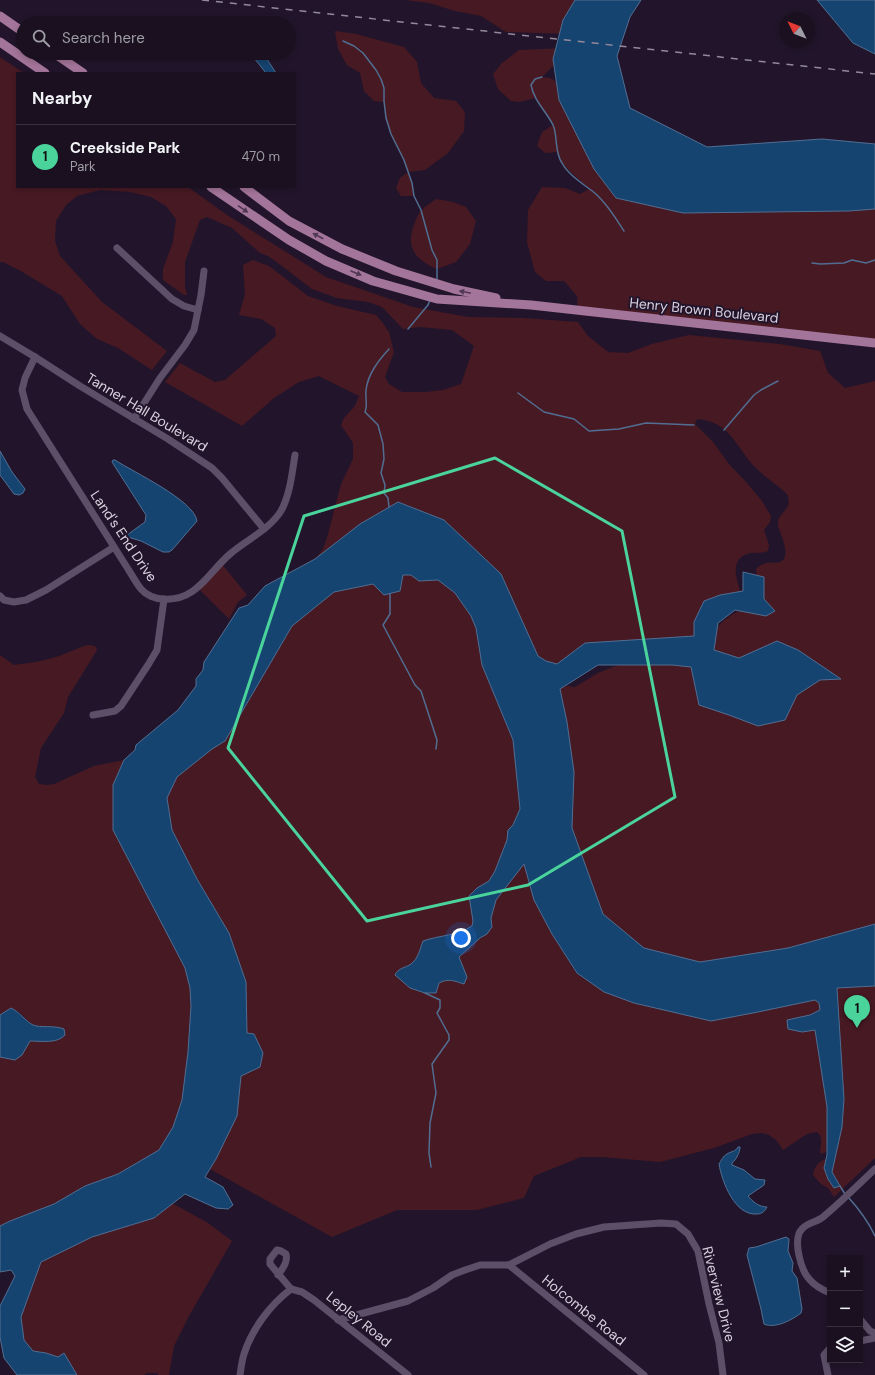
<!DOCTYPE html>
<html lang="en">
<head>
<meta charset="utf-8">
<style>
	body { margin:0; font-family:"DM Sans",sans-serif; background:#271e2d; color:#f1f3f6 }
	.controls { position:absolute; right:12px; bottom:12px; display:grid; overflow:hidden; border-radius:0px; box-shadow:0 2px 6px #0003 }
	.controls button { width:36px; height:36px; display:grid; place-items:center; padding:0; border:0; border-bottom:1px solid #38303e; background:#1a1020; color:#f1f3f6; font:20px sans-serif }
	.compass { position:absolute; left:779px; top:12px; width:36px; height:36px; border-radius:50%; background:#1a1020; box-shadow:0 2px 6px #0003; rotate:312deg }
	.you { position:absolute; left:461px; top:938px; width:14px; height:14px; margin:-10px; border:3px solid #fff; border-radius:50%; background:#1a73e8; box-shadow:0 0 0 6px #1a73e833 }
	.badge { display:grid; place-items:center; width:26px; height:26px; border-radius:50%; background:#4ad49c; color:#111; font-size:13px; font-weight:700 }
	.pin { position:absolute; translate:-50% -33px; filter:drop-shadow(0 1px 2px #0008) }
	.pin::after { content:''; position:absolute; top:21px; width:14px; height:12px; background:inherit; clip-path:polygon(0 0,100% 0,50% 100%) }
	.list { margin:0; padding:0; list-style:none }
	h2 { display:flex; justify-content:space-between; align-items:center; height:52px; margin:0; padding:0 16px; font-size:17px }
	h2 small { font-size:13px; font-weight:400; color:#9f9da5 }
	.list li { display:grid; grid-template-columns:26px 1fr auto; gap:12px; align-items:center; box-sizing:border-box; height:64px; padding:0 16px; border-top:1px solid #38303e }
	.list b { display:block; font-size:15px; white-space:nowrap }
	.list p { margin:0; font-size:13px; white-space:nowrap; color:#9f9da5 }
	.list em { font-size:13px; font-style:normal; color:#9f9da5 }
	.icon { flex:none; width:22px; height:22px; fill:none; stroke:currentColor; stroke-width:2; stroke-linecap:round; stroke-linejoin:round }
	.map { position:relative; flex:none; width:875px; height:1375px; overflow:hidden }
	.search { position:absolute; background:#1a1020; box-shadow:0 2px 6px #0003; left:16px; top:16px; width:280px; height:44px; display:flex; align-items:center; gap:10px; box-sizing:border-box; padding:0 14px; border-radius:22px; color:#9f9da5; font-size:15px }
	.panel { position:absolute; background:#1a1020; box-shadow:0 2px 6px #0003; left:16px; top:72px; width:280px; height:116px; border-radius:0px }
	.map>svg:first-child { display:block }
	.green { fill:#471923 }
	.water { fill:#164471; stroke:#516e92 }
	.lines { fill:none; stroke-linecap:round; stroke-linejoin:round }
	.stream { stroke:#516e92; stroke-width:1.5 }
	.minor { stroke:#5e4f69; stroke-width:7 }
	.major { stroke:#a4759a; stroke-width:9 }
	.rail { stroke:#94899b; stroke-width:1.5; stroke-dasharray:7 7; stroke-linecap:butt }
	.oneway { fill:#503752 }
	.marked { fill:none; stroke:#4ad49c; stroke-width:3; stroke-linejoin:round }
	.labels { text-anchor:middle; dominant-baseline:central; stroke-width:4; stroke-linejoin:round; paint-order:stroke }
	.street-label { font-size:14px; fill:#dad1e0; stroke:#22152b }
</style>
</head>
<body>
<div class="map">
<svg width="875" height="1375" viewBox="0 0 875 1375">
	<rect width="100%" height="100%" fill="#22152b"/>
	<g class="green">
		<polygon points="406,0 590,0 571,34 506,32 481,16 455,11 429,3"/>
		<path d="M335,31L356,34L404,47L417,62L421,83L434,98L456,101L465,112L464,131L448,153L425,170L408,172L412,183L414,196H401L396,188L400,178L408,172C404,159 397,147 392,135C387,124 385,113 384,102L374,101L364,91L360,73L347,65L338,49Z"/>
		<polygon points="567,48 555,64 542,77 550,78 557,82 572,126 588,152 728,212 759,212 875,208 875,345 578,315 577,296 564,281 546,281 535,272 527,242 528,210 542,187 565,188 580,194 589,189 561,163 557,152 545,153 537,146 542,132 553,125 538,103 536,98 519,102 511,101 498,89 493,74 502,63 519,50"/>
		<path d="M0,57L24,73H17V187H188L227,215L326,277L413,307L468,317L523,318L578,322L588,336L608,352L628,353L652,344L689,335L780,344L820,351L828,373L845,388L875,381V939L688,971L578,917L556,685L575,687L598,673L613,667L632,661L715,653C705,622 737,612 759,602L756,569C768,558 774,566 782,561C791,554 780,534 778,525C777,511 794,511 787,494C777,484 764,477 754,466C735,446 731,422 697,419L695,424L713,442L729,464L746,482L762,501L771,516L770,522L764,530L769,545L768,551C762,554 756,552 750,553C729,558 736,579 741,593L696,642L585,643L557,664L546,661L538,656L444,520L399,502L360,524L315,559L323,549L327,538L341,484L353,459V443L341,425L344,418L355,406L359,396L319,376L299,382L274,398L242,426L165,382L180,363L215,382L225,380L276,336L275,328L261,319L239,315L245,294L243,265L253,260L269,266L308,296L337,306L376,315L382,322L389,332L394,352L385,377L389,384L402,392H426L443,390L461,384L474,346L452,330L420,327L403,329L382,307L368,302L337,298L312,289L282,266L268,256L260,253L232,228L207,217L200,220L185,262V287L187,295H184L163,280V269L173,242L176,219L166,206L151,197L130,192L100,190L77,196L66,205L56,221L55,241L60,256L102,302L167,351L152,370L118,348L97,339L80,324L62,296L19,270L3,262H0Z"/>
		<path d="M436,199L453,202L466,207L476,221L470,244L456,262L437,269C416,260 405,248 414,225C416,220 417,215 421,211C425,206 431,203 436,199Z"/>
		<polygon points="221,563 247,595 238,602 229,619 198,588"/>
		<path d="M403,575H411L419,581L438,580L455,593L471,616L476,628L482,665L517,751L534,900L552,934L576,973L604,992L634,1003L666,1010L788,1004L815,1000L819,1003L820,1010L810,1015L795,1018L802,1032L815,1030L827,1107L828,1135L826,1152L820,1154C820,1146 824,1137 817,1132L807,1134L783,1150L776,1140L769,1135L762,1133L752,1134L714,1148L660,1162L602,1157H581L534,1176L524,1198L477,1210H397L332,1237L210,1169L216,1159L240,1084L241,1076L260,1067L247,1033L246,982L229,933L197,879L172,830L167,798L177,777L212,749L225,741L292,626L334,592L373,584Z"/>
		<path d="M88,645L95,646L97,650L68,697L64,713L41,748L35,777L39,784L47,785L54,784L94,766L124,760L113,785L173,944L185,968L190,988L191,1006L188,1052L182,1100L173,1127L159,1150L118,1174L85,1186L54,1204L10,1221L0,1226V1057C17,1062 22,1054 30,1041H52L58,1027C51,1026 42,1027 35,1025C22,1022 21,1000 0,1015V655L14,665C27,663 40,662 52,658C65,655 76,648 88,645Z"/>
		<path d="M875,986V1158L834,1197L828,1188L821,1184L813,1175C814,1167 819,1161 826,1159L824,1168L832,1172L842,1127L844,1099L837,988Z"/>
		<polygon points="172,1203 208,1223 232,1241 189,1316 174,1346 169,1375 159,1375 157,1373 147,1373 144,1375 77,1375 64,1353 58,1357 46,1353 33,1351 24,1340 21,1317 41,1262 92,1237 154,1218"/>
	</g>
	<g class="water">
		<polygon points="575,0 641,0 630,17 617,56 630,108 707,147 822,139 875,144 875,209 849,211 683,213 616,198 594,169 559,100 553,59 563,20"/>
		<polygon points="817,0 875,0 875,54 853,43"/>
		<polygon points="250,53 263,53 276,73 266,73"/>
		<polygon points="0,451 12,472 25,489 23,493 19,495 14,494 0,475"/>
		<path d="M113,460H115C133,472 194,500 197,521L172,550L169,552H163L141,541L128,537L127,535L145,522L146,515L112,462Z"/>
		<path d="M398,502L444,520L501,574L538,656L546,661L557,664L585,643L694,636V622L704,601L720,595L743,591V572L764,577V599L775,611L766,616L735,610L718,623L714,650L739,658L777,641L798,650L841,679L820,680L797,695L785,720L758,726L729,715L699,705L691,667L672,665H598L560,689L567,722L574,772L572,828L603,914L644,948L700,962L788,948L875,924V986L837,988L844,1099L842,1127L832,1172L840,1186L834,1188L828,1179L824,1168L827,1155V1107L815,1030L802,1032L788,1029L787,1020L810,1015L820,1010L819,1003L815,1000L758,1012L711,1021L634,1003L604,992L577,973L552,934L534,900L524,864L496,900L491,918L492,927L487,934L480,938L459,957L467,977L464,984C454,981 449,978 439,983L436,993H425L410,988L395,975C398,968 405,968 411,964C418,959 420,949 423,941C440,935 457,936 472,926L473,921L469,896L477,888L489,881L495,871L507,840L508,830L513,825L520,809L513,740L482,665L476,628L471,616L455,593L438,580L419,581L411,575H403L400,591L384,595L373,584L334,592L292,626L225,741L212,749L177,777L167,798L172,830L197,879L229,933L246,982L247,1033L254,1034L263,1053L260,1067L241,1076L237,1116L216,1159L205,1177L223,1187L233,1205L228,1209L216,1208L185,1194L154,1218L92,1237L41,1262L21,1317L24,1340L33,1351L46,1353L58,1357L64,1353L77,1375H17L4,1358L0,1337V1306L15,1276L11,1270L0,1272V1226L10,1221L54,1204L85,1186L118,1174L159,1150L173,1127L182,1100L188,1052L191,1006L190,988L185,968L113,830V785L124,760L135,750L136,745L178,710L196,686V679L203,670L204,662L239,608L248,605L265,586L315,559L360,524Z"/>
		<path d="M11,1008C21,1013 25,1021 33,1025C40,1028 54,1025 64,1029L65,1035C57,1044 41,1041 30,1041L22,1055L15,1060L0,1057V1015Z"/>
		<path d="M738,1147H740C740,1152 736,1160 732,1163V1165L744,1170L755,1179L765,1180L764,1185L748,1196C753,1202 759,1207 767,1207C765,1211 762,1214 757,1214C735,1216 722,1182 719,1164C721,1161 723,1156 727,1154C732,1151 735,1152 738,1147Z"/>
		<path d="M786,1237L789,1239L788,1251L793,1263L792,1271L797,1278L802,1309L801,1313C792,1320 775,1329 764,1324L761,1309L747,1255L749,1248L756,1247Z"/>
	</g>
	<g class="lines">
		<g class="stream">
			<polyline points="343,41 354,46 363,53 376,70 381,79 384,88 384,101 386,118 391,134 404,160 412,183 414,196 421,210 432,250 437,260 437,279"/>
			<path d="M542,77L535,79L531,85C534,101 546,111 553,125C558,135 554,152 562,163C569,176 585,185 596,194C608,205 615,217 624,231"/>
			<polyline points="812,263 820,264 844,263 852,260 866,263 875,260"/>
			<polyline points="408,329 428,305 430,300"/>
			<path d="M389,349C378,361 368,374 366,390C365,398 368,405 365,412L378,425L383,444L384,459L381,473L385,485L384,493L388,498L389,507"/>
			<polyline points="518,393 544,412 574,419 589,431 619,429 646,423 694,425"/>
			<polyline points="724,430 754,395 761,390 778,381"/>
			<polyline points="390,594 390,614 383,625 415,685 421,691 437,740 436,749"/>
			<polyline points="425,993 440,1000 440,1008 437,1013 449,1035 449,1040 432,1064 436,1093 430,1123 429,1153 431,1167"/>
			<polyline points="840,1186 845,1194"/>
			<path d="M848,1197C859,1209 868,1221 875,1236"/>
		</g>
		<g class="minor">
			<polyline points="117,248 172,299 184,306 198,310"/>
			<polyline points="0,336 35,357 80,386 168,439 212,468 222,478 264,529"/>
			<path d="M35,357L25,378L22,390L27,409L128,569C132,575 136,583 141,589C146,595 155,599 163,599C196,602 208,573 230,554C246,540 269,530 281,511C290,495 292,473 295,455"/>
			<polyline points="134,419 160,378 185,345 194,330 201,295 204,271"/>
			<polyline points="0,596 4,600 14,602 26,600 46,590 114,547"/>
			<polyline points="93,715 115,711 121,706 148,665 157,650 164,599"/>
			<polyline points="509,1265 644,1375"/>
			<path d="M278,1275C283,1268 288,1262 286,1254L281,1251L277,1250L270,1259V1264L291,1289"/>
			<polyline points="291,1289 302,1292 314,1300 408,1375"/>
			<path d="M830,1293C823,1290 815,1286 810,1280C801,1271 792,1239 802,1229C807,1223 817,1222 823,1217C841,1202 858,1185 875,1169"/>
			<polyline points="860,1319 870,1331 875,1333"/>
			<polyline points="338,1320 408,1301 433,1288 452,1275 465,1270 480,1265 509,1265 550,1244 576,1234 604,1227 661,1223 676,1224 688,1234 698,1251 709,1304 719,1343 723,1375"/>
			<polyline points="860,1341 875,1338"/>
			<path d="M240,1375C241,1368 242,1360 244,1354C252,1329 270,1305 291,1289"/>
			<polyline points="828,1375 824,1355 830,1348"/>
		</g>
		<g class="major">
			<polyline points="0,16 23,32"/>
			<polyline points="0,42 45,73"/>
			<polyline points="54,53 83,73"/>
			<polyline points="211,187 289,240 326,261 373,281 437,299 531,305 875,343"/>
			<polyline points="244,187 289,221 342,249 396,271 454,289 496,298"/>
		</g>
		<polyline class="rail" points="202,0 875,74"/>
	</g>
	<defs><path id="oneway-solid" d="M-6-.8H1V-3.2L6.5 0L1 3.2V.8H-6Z"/></defs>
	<g class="oneway">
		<use href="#oneway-solid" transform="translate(243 209) rotate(34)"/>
		<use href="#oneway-solid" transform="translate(318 236) rotate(-152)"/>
		<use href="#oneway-solid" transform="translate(356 273) rotate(23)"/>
		<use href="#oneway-solid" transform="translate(465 292) rotate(-168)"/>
	</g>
	<path class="marked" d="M495,458L622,531L675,797L528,885L367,921L228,748L304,516Z"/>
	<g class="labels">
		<g class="street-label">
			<text transform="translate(704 310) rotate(6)">Henry Brown Boulevard</text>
			<text transform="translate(147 412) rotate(31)">Tanner Hall Boulevard</text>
			<text transform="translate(124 536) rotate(56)">Land's End Drive</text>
			<text transform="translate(719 1294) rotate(76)">Riverview Drive</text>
			<text transform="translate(584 1310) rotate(39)">Holcombe Road</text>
			<text transform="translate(359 1319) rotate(39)">Lepley Road</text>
		</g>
	</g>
</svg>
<div class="controls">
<button>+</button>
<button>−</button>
<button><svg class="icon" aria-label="layers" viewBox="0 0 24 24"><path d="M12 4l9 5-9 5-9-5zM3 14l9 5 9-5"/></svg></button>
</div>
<svg class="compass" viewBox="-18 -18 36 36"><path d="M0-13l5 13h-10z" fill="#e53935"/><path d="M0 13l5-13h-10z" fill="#9f9da5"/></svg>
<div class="you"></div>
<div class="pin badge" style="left:857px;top:1028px">1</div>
<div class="search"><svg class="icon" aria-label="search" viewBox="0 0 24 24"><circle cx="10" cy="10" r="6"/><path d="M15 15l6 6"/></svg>Search here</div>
<section class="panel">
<h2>Nearby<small></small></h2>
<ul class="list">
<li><span class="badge">1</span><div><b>Creekside Park</b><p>Park</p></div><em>470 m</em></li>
</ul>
</section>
</div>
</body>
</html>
